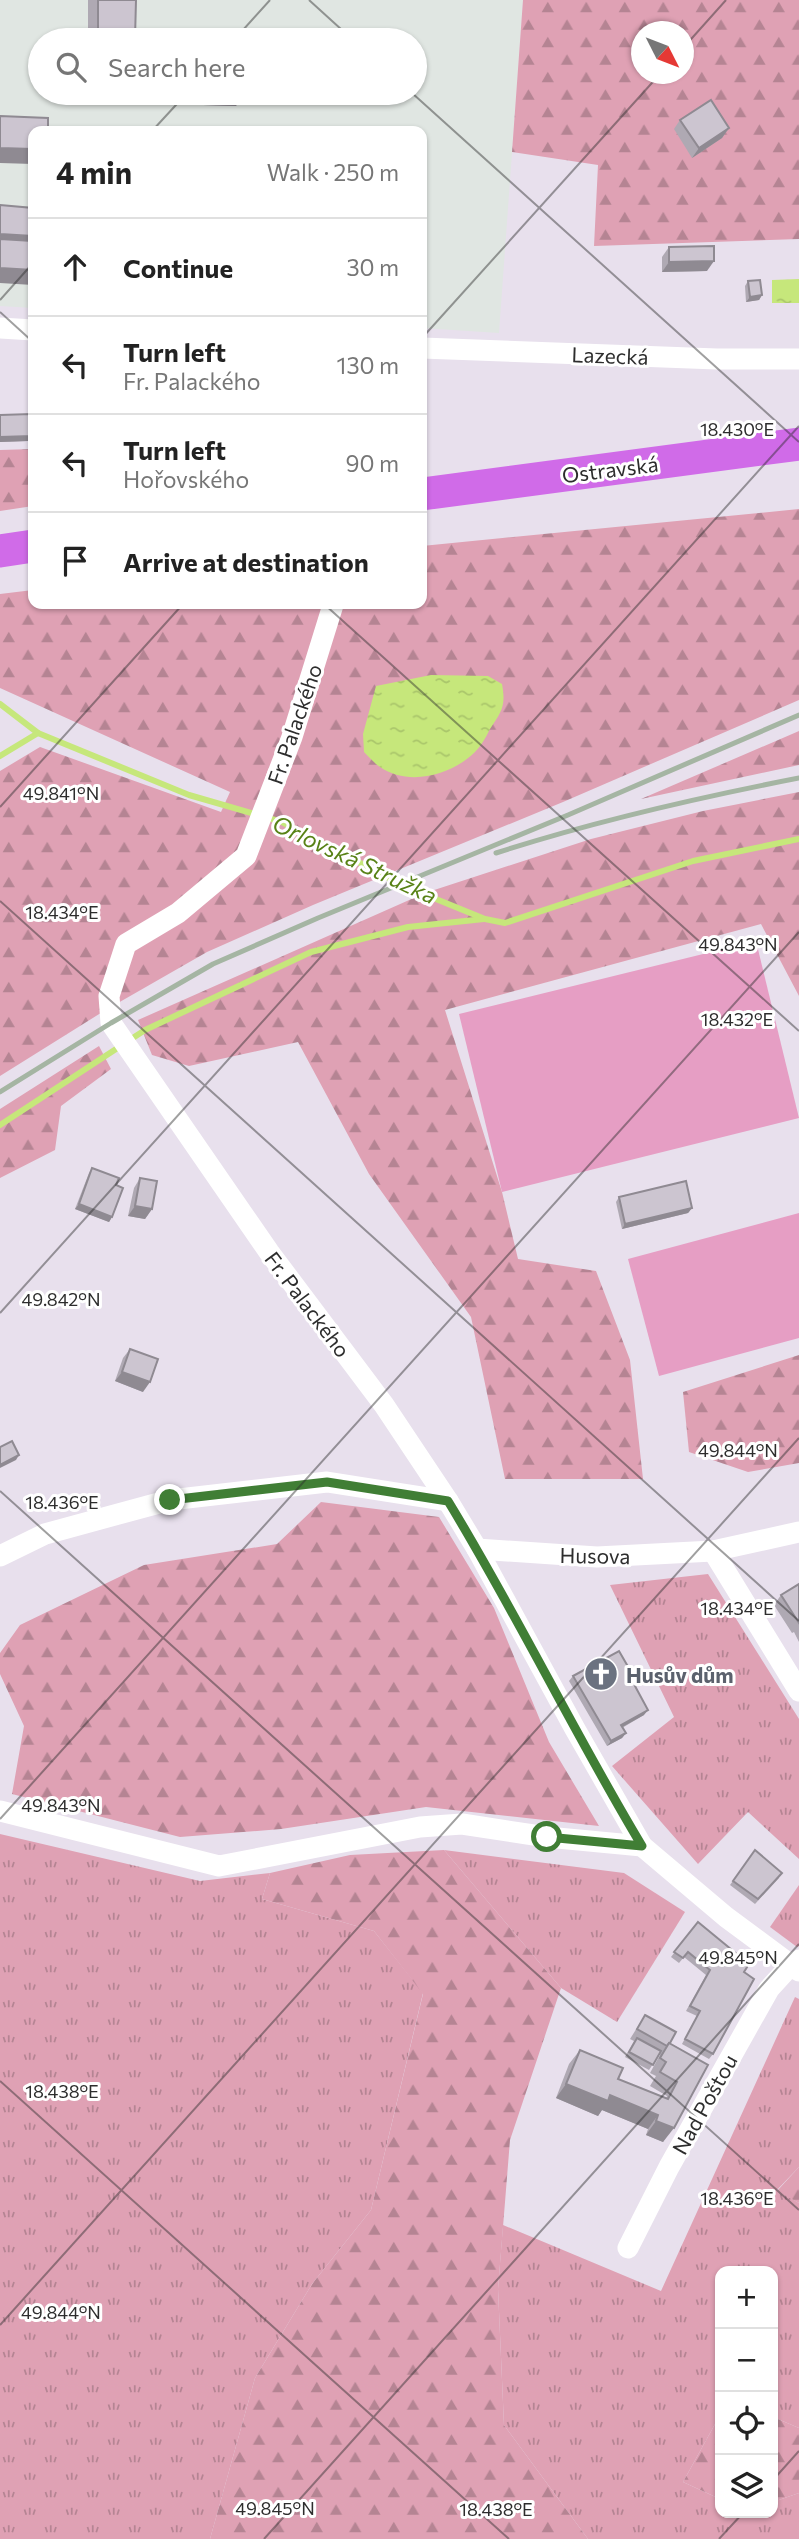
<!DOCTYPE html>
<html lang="en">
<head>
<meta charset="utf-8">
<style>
	body { margin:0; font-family:Commissioner,sans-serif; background:#f2f2f2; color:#222 }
	.controls { position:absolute; right:21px; bottom:21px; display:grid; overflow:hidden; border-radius:14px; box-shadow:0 2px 5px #0004 }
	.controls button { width:63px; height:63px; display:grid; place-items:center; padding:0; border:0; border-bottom:2px solid #e0e0e0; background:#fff; color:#222; font:35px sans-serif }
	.compass { position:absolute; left:631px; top:21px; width:63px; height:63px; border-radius:50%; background:#fff; box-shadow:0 2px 5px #0004; rotate:132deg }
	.stop { position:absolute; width:21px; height:21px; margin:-16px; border:5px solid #407e35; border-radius:50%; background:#fff }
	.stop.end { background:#407e35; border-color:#fff; box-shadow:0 2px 7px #0008 }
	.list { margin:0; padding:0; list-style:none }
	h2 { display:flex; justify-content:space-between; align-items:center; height:91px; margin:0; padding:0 28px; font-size:30px }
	h2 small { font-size:23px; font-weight:400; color:#767676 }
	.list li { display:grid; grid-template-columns:46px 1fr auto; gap:21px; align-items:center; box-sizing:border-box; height:98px; padding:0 28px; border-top:2px solid #e0e0e0 }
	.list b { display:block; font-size:26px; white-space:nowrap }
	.list p { margin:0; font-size:23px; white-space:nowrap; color:#767676 }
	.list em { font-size:23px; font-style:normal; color:#767676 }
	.icon { flex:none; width:38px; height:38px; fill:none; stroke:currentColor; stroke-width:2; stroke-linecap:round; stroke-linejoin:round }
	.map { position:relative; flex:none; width:799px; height:2539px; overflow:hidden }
	.search { position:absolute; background:#fff; box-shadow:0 2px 5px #0004; left:28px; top:28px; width:399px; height:77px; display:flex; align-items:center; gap:18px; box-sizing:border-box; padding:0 24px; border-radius:38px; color:#767676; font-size:26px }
	.panel { position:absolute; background:#fff; box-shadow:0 2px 5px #0004; left:28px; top:126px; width:399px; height:483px; border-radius:14px }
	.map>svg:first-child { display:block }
	.industrial { fill:#e0e6e2; fill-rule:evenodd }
	.grass { fill:url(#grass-tufts) }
	.forest { fill:url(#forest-firs); fill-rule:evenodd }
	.pitch { fill:#e69ec4 }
	.water { fill:url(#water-ripples) }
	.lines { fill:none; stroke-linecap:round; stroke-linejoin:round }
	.stream { stroke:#c6e77b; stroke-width:6 }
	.street { stroke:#fff; stroke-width:21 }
	.primary { stroke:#d06be8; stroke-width:33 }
	.rail { stroke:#a5b5a3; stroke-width:5 }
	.wall { fill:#afa9b3 }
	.shaded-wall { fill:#8f8a92 }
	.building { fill:#ccc5d0; stroke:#8f8a92; stroke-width:2 }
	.route { stroke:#407e35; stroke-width:9 }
	.ticks { fill:none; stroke:#2d2d2d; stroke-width:2; stroke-opacity:0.45 }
	.labels { text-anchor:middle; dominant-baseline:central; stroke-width:6; stroke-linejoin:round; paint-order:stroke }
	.street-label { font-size:21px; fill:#2d2d2d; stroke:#fff }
	.worship-label { font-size:21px; font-weight:bold; fill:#5b616d; stroke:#fff; text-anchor:start }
	.water-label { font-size:23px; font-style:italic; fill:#588216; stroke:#fff }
	.ticks-label { font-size:18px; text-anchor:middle; fill:#2d2d2d; stroke:#fff; stroke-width:6; stroke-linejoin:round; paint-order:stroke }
</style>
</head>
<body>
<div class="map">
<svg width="799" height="2539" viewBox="0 0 799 2539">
	<defs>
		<pattern id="grass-tufts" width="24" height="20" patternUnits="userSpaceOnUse" patternTransform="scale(1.75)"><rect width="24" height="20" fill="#dfa1b4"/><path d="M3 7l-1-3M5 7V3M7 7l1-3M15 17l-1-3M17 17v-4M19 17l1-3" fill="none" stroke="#b58493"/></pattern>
		<pattern id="forest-firs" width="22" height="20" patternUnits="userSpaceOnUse" patternTransform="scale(1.75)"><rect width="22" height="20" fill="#dfa1b4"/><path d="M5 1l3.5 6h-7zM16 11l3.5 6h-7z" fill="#b58493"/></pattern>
		<pattern id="water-ripples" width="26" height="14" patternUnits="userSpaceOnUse" patternTransform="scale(1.75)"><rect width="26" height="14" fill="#c6e77b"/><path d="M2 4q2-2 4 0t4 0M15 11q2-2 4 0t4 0" fill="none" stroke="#aac66b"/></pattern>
	</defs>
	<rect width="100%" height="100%" fill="#e8e0ed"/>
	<path class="industrial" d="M0,0H523L499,333L422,328V131H33V308L0,306ZM40,40H415V93H40Z"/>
	<g class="grass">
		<polygon points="708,1574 799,1719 799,1859 748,1812 698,1864 612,1766 674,1717 610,1585"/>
		<polygon points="0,1834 200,1881 270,1873 262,1899 374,1931 423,1993 371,2210 312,2284 255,2378 210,2539 0,2539"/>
		<polygon points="444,1850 624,1873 685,1912 617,2022 561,1988"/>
		<polygon points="799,1885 799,1946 797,1947 770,1927"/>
		<polygon points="795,1997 799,1999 799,2167 777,2190 799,2203 799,2428 773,2417 773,2271 720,2271 720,2415 683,2482 720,2499 720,2513 773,2513 773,2502 799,2493 799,2539 588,2539 504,2425 498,2289 503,2225 661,2291"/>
	</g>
	<g class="forest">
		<path d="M523,0H799V239L594,246L598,165L512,152ZM642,32H684V74H642Z"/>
		<polygon points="33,449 33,506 0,511 0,450"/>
		<polygon points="799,509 799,700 563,802 313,905 207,952 104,1011 0,1076 0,771 40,747 221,812 230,792 0,688 0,594 33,590 33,604 422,604 422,546"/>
		<polygon points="799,731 799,765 641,799"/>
		<polygon points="799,792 799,996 761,924 445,1010 502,1192 518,1259 596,1271 630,1360 643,1479 505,1479 471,1317 369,1174 298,1042 189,1066 152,1055 138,1020 425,893 591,839 703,811"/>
		<polygon points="99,1046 111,1069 61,1106 55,1150 0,1178 0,1109"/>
		<polygon points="799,1355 799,1463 748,1472 689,1452 683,1392"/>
		<polygon points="321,1502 439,1517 494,1608 549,1742 599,1826 426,1807 281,1829 180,1837 12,1794 24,1726 0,1674 0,1653 20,1625 144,1565 277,1544"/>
		<polygon points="444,1850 561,1988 510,2140 498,2289 504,2425 588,2539 210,2539 255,2378 312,2284 371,2210 423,1994 374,1931 262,1899 270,1873 350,1855"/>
		<polygon points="799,2167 799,2203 777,2191"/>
		<polygon points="720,2415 720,2499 683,2482"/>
		<polygon points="773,2417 799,2428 799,2493 773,2502"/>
	</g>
	<g class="pitch">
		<polygon points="756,941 799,1118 502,1192 459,1014"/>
		<polygon points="799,1213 799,1338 659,1376 628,1259"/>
	</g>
	<g class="water">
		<polygon points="799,279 799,303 772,303 772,280"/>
		<path d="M431,675L488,676L502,684C506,706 502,711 490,729C486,737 481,746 475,752C452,775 409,787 380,767C374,763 369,757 364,752L363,734L376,686Z"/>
	</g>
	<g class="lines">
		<g class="stream">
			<polyline points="0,704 38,733"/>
			<polyline points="0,756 38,733 189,795 282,822 404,886 485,919 505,923 693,861 799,839"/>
			<polyline points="0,1125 145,1030 311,952 408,927 484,919"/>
		</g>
		<g class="street">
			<polyline points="0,328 33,330"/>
			<polyline points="422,348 717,359 799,359"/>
			<polyline points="333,605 292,737 246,856 178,913 126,944 109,996 111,1023 269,1252 384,1405 448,1501 477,1549 575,1729 642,1846 726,1917 799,1971"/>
			<polyline points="477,1549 597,1557 713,1551 799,1532"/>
			<polyline points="713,1551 799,1691"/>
			<polyline points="0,1556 45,1534 170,1500 327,1482 448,1501"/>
			<polyline points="0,1811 219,1866 420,1827 462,1824 547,1837 642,1846"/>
			<polyline points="628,2248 669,2167 769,1989 790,1966 799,1960"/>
		</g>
		<g class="primary">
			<polyline points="422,494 799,444"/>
			<polyline points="0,551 33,546"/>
		</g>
		<g class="rail">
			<path d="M496,853C595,821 696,798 799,778"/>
			<polyline points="0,1092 111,1023 213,964 318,918 568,815 799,715"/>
		</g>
	</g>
	<g class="wall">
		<polygon points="88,0 136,0 134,40 88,40"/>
		<polygon points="170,93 240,93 239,101 236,106 170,104"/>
		<polygon points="680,120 729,128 722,138 692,158 674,129"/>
		<polygon points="669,247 707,271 662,272 662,257"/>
		<polygon points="748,281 762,295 759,300 746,302 745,286"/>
		<polygon points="0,415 31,418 33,415 33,441 31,441 31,437 28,441 0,442"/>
		<polygon points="92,1168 116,1185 112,1217 109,1222 75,1209 89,1173"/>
		<polygon points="140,1178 152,1209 145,1219 128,1216 134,1188"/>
		<polygon points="619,1197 692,1208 688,1213 622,1229 616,1202"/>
		<polygon points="130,1349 143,1392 115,1381 123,1358"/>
		<polygon points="799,1584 799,1642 794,1632 792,1633 774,1605 781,1595"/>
		<polygon points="573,1676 636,1688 644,1715 622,1728 626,1733 622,1738 607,1746 569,1681"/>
		<polygon points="755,1850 779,1878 755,1904 730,1885"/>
		<polygon points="698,1922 744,1972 713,2054 709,2059 682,2044 697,2016 686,2011 706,1975 684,1957 679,1963 671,1957"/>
		<polygon points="645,2015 670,2043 708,2065 663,2142 646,2135 648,2129 602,2110 598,2116 556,2098 569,2064 580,2050 618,2079 666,2099 667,2096 650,2086 656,2076 650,2073 660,2055 659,2055 649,2070 625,2057 634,2041 630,2039"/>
	</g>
	<g class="shaded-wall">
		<polygon points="174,99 239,101 236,106 170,104"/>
		<polygon points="729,128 722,138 692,158 699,148"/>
		<polygon points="0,148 33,149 33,164 0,163"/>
		<polygon points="0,234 33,236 33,251 0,249"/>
		<polygon points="714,261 707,271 662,272 669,262"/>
		<polygon points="0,268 33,270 33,285 0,283"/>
		<polygon points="762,295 759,300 746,302 750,297"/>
		<polygon points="32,436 28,441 0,442 0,437"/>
		<polygon points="79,1204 112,1217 109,1222 75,1209"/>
		<polygon points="135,1206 152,1209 145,1219 128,1216"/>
		<polygon points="692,1208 688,1213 622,1229 625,1224"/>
		<polygon points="122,1372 150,1382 143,1392 115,1381"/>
		<polygon points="19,1455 16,1460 0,1468 0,1465"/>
		<polygon points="648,1710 644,1715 617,1730 621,1725"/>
		<polygon points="626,1733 622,1738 607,1746 611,1741"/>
		<polygon points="566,2084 610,2095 658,2115 648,2129 602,2110 598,2116 556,2098"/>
		<polygon points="656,2121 674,2128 663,2142 646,2135"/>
	</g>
	<g class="building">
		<polygon points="98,0 136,0 135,39 102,40 102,39 98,39"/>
		<polygon points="174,93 240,93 239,101 174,99"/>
		<polygon points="711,100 729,128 699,148 680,120"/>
		<polygon points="0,116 48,118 48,131 33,131 33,149 0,148"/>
		<polygon points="0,205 33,208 33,236 0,234"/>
		<polygon points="0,239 33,241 33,270 0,268"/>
		<polygon points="714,246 714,261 669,262 669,247"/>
		<polygon points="760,280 762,295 750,297 748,281"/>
		<polygon points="31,414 32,436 0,437 0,415"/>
		<polygon points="92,1168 119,1178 116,1185 123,1188 112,1217 79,1204"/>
		<polygon points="140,1178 157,1181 152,1209 135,1206"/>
		<polygon points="686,1181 692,1208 625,1224 619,1197"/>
		<polygon points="130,1349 158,1359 150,1382 122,1372"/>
		<polygon points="12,1441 19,1455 0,1465 0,1447"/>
		<polygon points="799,1584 799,1623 781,1595"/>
		<polygon points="619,1651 638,1684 635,1686 648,1710 621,1725 626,1733 611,1741 573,1676"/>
		<polygon points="755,1850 782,1873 758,1899 733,1881"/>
		<polygon points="698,1922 749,1964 744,1972 754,1979 713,2054 685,2039 700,2011 690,2006 710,1970 688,1952 683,1958 674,1952"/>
		<polygon points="645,2015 676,2032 670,2043 669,2043 667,2046 637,2029"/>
		<polygon points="637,2038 661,2051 653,2065 629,2052"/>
		<polygon points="669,2043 708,2065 674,2128 656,2121 658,2115 610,2095 608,2101 566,2084 580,2050 623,2068 618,2079 668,2099 677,2082 660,2072 666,2062 660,2058"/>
	</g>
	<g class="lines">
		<path class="route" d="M170,1500L327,1482L448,1501C517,1614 574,1733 642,1846L547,1837"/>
	</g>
	<path class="ticks" d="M309,0L353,40M234,40L270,0M684,47L726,0M412,93L799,442M152,131L187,93M0,300L33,263M0,312L33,342M422,338L660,74M324,604L799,1031M0,807L183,604M0,901L799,1621M0,1313L799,426M0,1491L799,2210M0,1819L799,932M0,2081L509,2539M0,2325L799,1438M773,2480L799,2451M264,2539L799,1944M719,2539L743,2513"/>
	<defs>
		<g id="church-disc" transform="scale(1.75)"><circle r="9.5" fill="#6b7280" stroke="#fff"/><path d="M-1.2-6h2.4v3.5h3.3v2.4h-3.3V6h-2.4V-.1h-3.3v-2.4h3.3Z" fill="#fff"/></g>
	</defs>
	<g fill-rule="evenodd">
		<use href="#church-disc" x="601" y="1674"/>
	</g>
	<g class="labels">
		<g class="street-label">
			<text transform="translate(610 355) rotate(2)">Lazecká</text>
			<text transform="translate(610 469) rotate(-7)">Ostravská</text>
			<text transform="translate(294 724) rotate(-71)">Fr. Palackého</text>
			<text transform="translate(308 1304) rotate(53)">Fr. Palackého</text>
			<text transform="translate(595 1555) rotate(1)">Husova</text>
			<text transform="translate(704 2104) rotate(-61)">Nad Poštou</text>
		</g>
		<g class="worship-label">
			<text x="626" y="1674">Husův dům</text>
		</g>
		<g class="water-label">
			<text transform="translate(355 859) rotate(25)">Orlovská Stružka</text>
		</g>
	</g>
	<g class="ticks-label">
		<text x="737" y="436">18.430°E</text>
		<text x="61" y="800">49.841°N</text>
		<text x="62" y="919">18.434°E</text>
		<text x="738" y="951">49.843°N</text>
		<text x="737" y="1026">18.432°E</text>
		<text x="61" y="1306">49.842°N</text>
		<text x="738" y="1457">49.844°N</text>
		<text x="62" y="1509">18.436°E</text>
		<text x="737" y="1615">18.434°E</text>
		<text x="61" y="1812">49.843°N</text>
		<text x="738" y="1964">49.845°N</text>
		<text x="62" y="2098">18.438°E</text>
		<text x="737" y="2205">18.436°E</text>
		<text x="61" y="2319">49.844°N</text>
		<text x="275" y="2515">49.845°N</text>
		<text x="496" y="2516">18.438°E</text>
	</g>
</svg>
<div class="controls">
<button>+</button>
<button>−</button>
<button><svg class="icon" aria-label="locate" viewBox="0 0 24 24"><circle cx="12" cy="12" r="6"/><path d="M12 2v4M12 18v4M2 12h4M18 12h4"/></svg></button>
<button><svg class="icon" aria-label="layers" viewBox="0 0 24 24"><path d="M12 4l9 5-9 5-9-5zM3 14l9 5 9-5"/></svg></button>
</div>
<svg class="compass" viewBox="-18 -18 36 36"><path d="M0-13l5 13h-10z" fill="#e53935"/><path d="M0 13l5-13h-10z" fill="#767676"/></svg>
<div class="stop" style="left:547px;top:1837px"></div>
<div class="stop end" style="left:170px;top:1500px"></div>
<div class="search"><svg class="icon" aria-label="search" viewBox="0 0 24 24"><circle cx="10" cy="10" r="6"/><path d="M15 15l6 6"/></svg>Search here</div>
<section class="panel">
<h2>4 min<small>Walk · 250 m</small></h2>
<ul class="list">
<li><svg class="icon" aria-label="ahead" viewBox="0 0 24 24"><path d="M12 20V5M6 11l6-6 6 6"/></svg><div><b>Continue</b></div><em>30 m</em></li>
<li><svg class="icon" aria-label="left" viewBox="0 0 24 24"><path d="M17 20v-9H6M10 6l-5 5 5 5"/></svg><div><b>Turn left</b><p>Fr. Palackého</p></div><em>130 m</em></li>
<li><svg class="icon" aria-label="left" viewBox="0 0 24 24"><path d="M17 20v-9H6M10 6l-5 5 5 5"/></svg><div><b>Turn left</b><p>Hořovského</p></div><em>90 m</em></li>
<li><svg class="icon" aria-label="arrive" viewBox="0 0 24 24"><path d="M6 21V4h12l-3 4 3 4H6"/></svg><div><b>Arrive at destination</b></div></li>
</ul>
</section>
</div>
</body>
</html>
